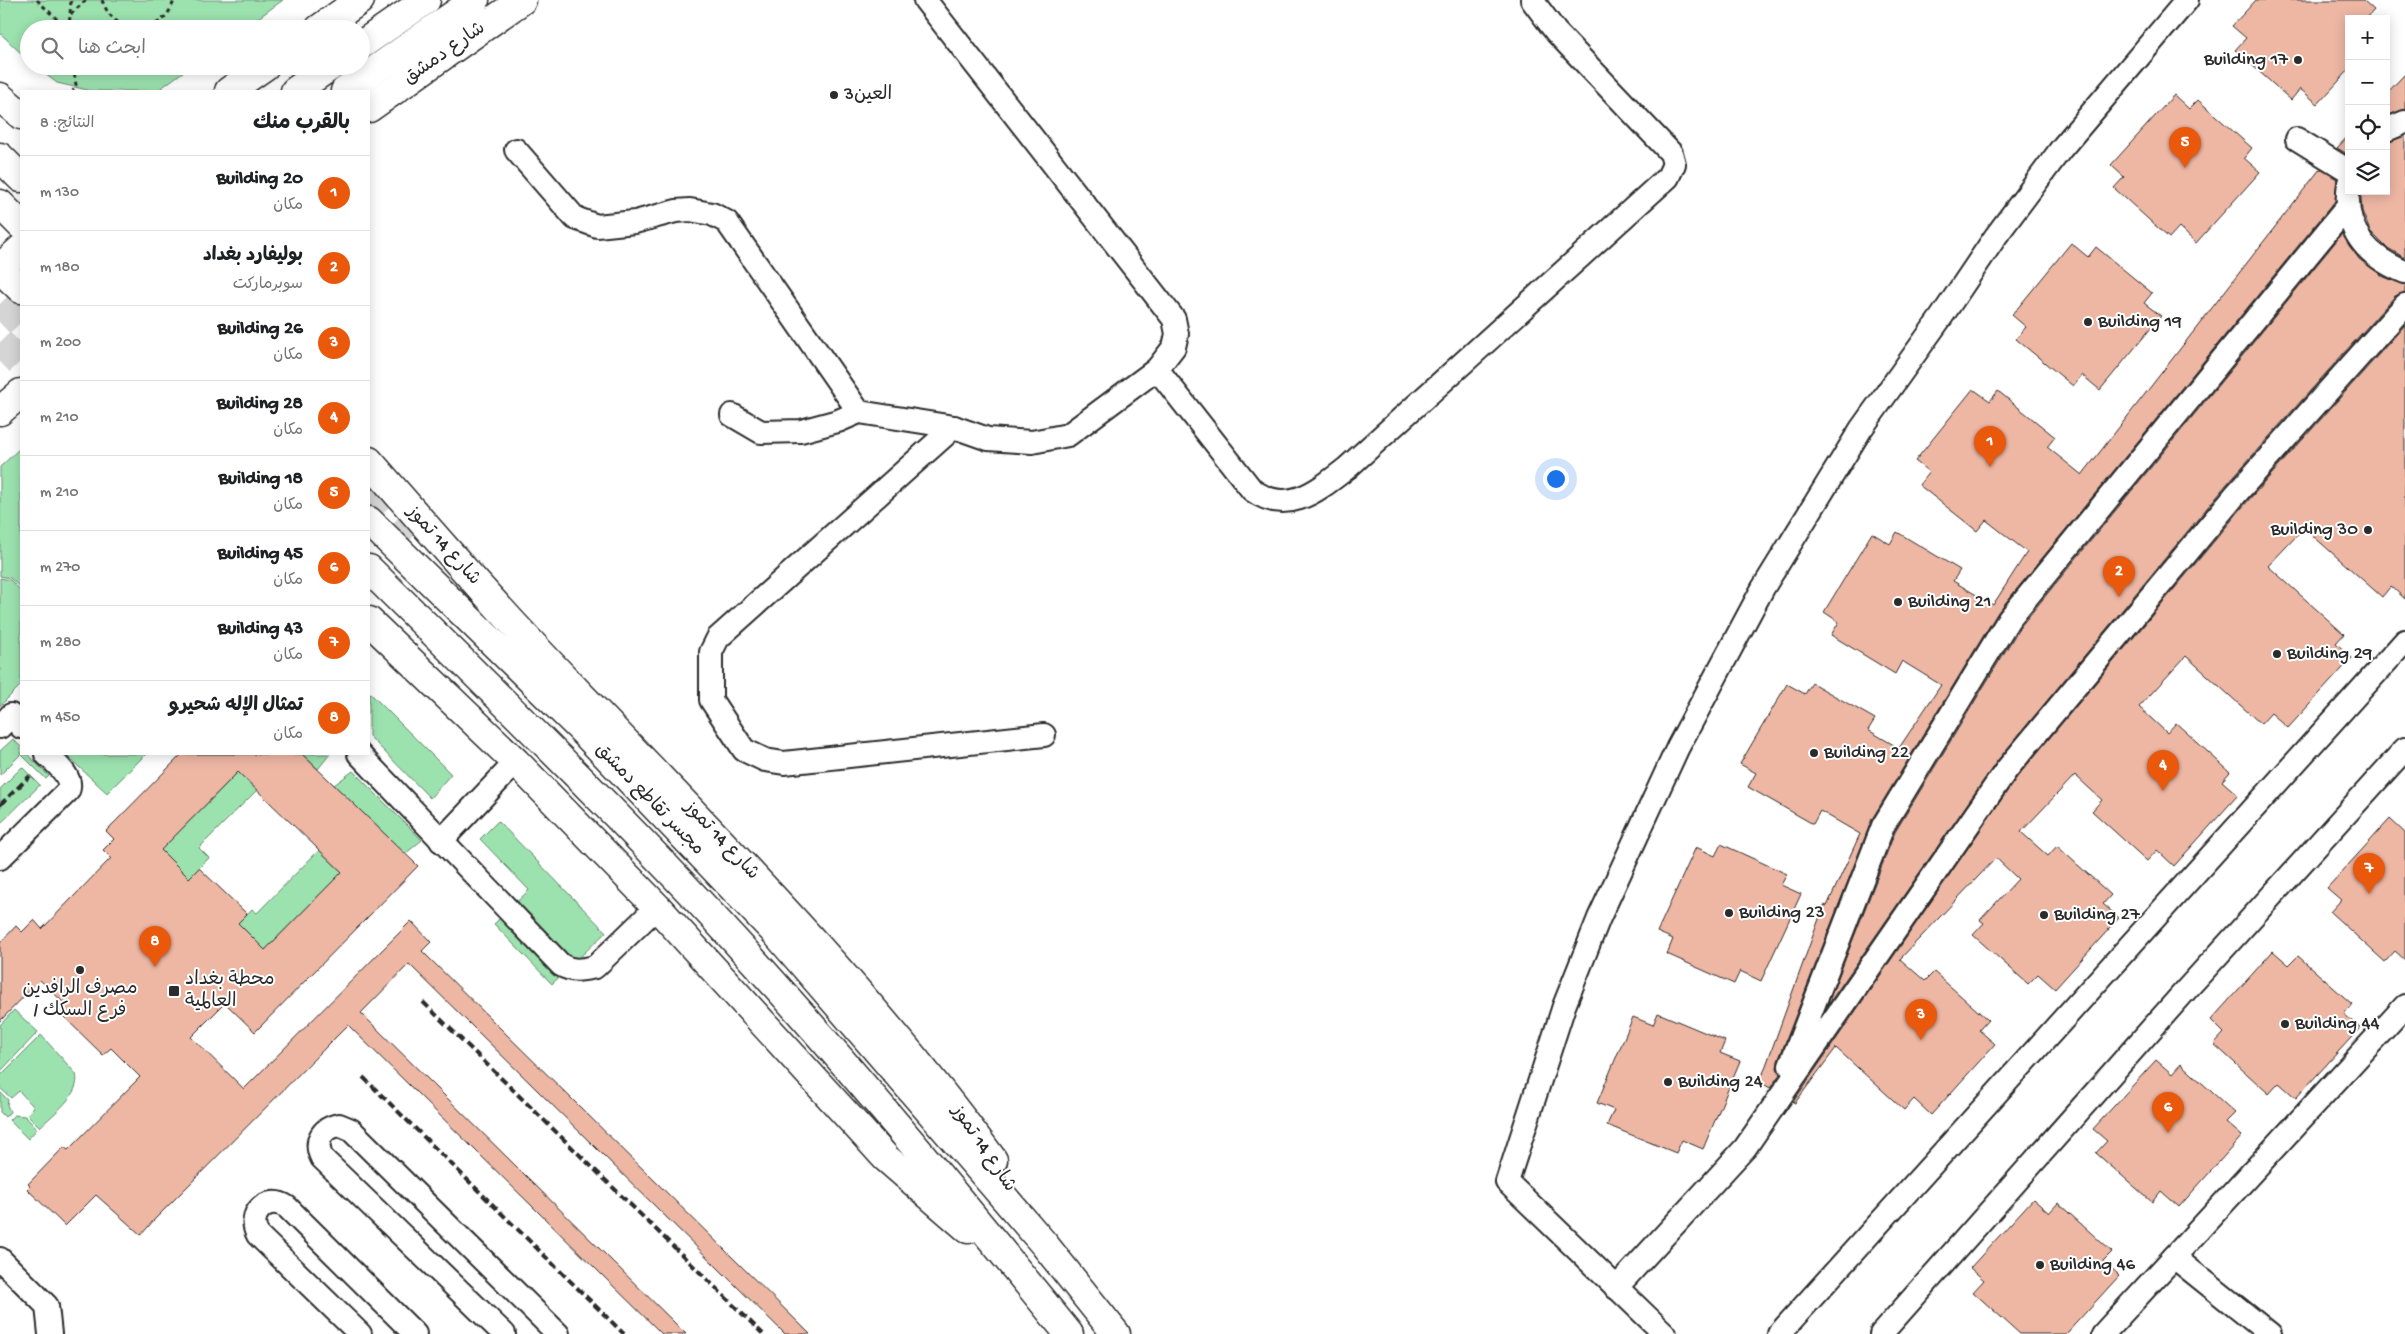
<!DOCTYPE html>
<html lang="ar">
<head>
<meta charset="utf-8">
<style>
	body { margin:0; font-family:"Gochi Hand","Playpen Sans Arabic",sans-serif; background:#f6f6f6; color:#202124; direction:rtl }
	.controls { position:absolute; right:15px; top:15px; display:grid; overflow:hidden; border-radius:0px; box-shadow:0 2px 12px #0003 }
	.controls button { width:45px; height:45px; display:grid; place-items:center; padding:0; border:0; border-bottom:1px solid #e0e0e0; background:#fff; color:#202124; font:25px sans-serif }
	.you { position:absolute; left:1555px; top:478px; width:18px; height:18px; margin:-12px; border:4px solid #fff; border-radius:50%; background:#1a73e8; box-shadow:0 0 0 8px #1a73e833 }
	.badge { display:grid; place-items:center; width:32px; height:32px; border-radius:50%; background:#ea580c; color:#fff; font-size:16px; font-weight:700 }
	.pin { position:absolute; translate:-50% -41px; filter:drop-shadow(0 1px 2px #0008) }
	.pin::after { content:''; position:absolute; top:26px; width:18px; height:15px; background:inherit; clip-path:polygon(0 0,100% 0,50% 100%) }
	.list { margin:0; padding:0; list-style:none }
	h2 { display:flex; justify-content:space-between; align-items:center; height:65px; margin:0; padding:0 20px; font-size:21px }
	h2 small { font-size:16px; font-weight:400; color:#757577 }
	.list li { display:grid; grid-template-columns:32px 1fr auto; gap:15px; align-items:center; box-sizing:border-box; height:75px; padding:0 20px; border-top:1px solid #e0e0e0 }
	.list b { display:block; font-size:19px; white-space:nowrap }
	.list p { margin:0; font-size:16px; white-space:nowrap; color:#757577 }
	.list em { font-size:16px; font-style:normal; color:#757577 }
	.icon { flex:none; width:28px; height:28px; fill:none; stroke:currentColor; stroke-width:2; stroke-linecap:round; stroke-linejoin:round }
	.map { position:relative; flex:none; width:2405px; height:1334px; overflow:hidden; direction:ltr }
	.search { position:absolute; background:#fff; box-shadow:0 2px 12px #0003; left:20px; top:20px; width:350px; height:55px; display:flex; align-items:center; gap:12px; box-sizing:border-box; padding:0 18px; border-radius:28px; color:#757577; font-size:19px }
	.panel { position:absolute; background:#fff; box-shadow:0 2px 12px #0003; left:20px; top:90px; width:350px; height:665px; border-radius:0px; direction:rtl }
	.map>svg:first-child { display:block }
	.green { fill:#9ce2af; stroke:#64866d }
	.building { fill:#eeb7a4; stroke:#2b2b2b; fill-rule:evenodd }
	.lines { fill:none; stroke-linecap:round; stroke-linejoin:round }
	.major-tunnel { stroke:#d5d5d5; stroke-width:28; stroke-dasharray:28 14; stroke-linecap:butt }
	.minor-casing { stroke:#2b2b2b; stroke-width:26 }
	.major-casing { stroke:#2b2b2b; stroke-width:31 }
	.path { stroke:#2b2b2b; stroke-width:3; stroke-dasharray:4 4; stroke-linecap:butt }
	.minor { stroke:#fff; stroke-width:22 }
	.major { stroke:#fff; stroke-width:28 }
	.rail { stroke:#2b2b2b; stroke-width:4; stroke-dasharray:8 4; stroke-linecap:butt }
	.poi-dot { fill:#2b2b2b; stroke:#fff; stroke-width:2 }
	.labels { text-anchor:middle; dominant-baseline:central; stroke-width:4; stroke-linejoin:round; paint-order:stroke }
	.street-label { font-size:19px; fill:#2b2b2b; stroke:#fff }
	.poi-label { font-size:19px; fill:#2b2b2b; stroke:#fff; text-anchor:start }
</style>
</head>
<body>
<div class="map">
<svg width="2405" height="1334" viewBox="0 0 2405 1334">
	<rect width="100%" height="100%" fill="#fff"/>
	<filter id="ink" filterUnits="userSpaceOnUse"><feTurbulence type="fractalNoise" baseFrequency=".02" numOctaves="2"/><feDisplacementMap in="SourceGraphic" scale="10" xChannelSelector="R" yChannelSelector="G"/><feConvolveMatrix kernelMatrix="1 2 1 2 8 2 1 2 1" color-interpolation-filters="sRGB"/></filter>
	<g filter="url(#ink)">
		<g class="green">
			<polygon points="0,0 283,0 243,29 29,29 29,61 0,33"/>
			<polygon points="34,66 191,66 157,91 92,91 57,83"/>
			<polygon points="20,448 21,448 21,588 10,578 0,576 0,467"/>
			<polygon points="0,578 10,580 21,591 21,685 0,706"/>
			<polygon points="369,692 451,774 430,798 369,736"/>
			<polygon points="13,739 21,747 21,754 27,754 49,776 46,779 21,754 0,775 0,751"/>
			<polygon points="65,754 146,754 107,793"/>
			<polygon points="302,754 330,754 318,769"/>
			<polygon points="22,767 40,785 0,824 0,789"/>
			<polygon points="353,771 422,840 405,854 334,785"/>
			<polygon points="238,772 257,790 199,848 209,858 189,878 161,850"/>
			<polygon points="498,821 606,932 552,984 494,924 529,890 480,839"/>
			<polygon points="319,850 342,872 265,950 238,923 252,909 257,913"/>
			<polygon points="14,1010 38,1032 0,1072 0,1025"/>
			<path d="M41,1035L76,1074C82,1094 52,1115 40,1127L27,1114L34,1107L19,1091L11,1098L0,1088V1076Z"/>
			<polygon points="0,1092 8,1100 7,1105 10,1112 5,1117 0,1112"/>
			<polygon points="14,1115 25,1116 37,1129 28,1139 9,1120"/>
		</g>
		<g class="building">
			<polygon points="2256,0 2363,0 2374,10 2366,19 2349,19 2349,70 2318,104 2300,89 2291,100 2235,50 2246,38 2232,26"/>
			<polygon points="2405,74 2405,109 2386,116 2386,94"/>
			<polygon points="2174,95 2189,109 2198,100 2252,148 2244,158 2260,172 2196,243 2179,227 2169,238 2114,188 2124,177 2111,165"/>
			<polygon points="2349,135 2349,155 2337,148"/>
			<polygon points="2405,136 2405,258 2386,247 2370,231 2362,211 2361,199 2362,191 2386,191 2386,143"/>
			<polygon points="2320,169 2337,179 2335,201 1998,612 1872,819 1778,1061 1777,1068 1780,1074 1770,1088 1760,1082 1824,905 1827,906 1860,834 1820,811 1813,824 1748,787 1756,773 1740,764 1787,684 1805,694 1812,683 1875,719 1868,730 1899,748 1941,685 1902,661 1895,674 1831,635 1839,622 1824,612 1872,533 1890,544 1897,532 1960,570 1953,581 1993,605 2027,552 1986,520 1977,531 1919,485 1929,472 1915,461 1973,389 1990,401 1998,391 2055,437 2047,447 2082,475"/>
			<polygon points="2342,234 2359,259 2384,277 2405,285 2405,292 2395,296 2226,485 1997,761 1827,1006 1895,832 2020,627"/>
			<polygon points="2071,243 2088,257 2096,247 2152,293 2144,303 2161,316 2100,390 2082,375 2073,386 2016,339 2026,327 2012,315"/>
			<polygon points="2405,325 2405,599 2391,586 2382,597 2304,528 2268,566 2344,634 2336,643 2352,658 2288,728 2271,713 2261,724 2186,656 2139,707 2167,733 2176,723 2230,772 2222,781 2238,795 2174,866 2157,850 2147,861 2092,811 2102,800 2075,775 2021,832 2048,856 2057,846 2111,895 2103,904 2119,918 2055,989 2038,974 2028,984 1973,935 1984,923 1980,920 2018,879 1996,858 1900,959 1925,981 1934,972 1988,1020 1979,1030 1995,1044 1931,1115 1914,1099 1904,1110 1836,1048 1795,1103 1793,1102 2017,777 2246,503"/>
			<path d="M182,754H302L418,866L255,1032L225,1003L191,1037L244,1089L411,921L431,942L422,951L810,1334H785L409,964L361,1013L686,1334H662L348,1025L154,1220L141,1235L96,1195L65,1226L27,1189L30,1186L28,1184L64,1147L68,1150L140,1077L111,1048L103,1055L59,1012L66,1005L40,980L0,1021V943L16,926L22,932L34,920L42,929L111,858L103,850L114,839L106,831ZM238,772L342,872L265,950L238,923L247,914L199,868L189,878L161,850Z"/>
			<polygon points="2390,819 2405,833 2405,960 2395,951 2385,962 2330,912 2341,900 2327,888"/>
			<polygon points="1721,844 1787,874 1781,885 1801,894 1761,981 1740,971 1734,984 1667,954 1673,939 1657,932 1696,847 1715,856"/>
			<polygon points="2273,951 2289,965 2298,956 2352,1004 2344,1014 2360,1028 2296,1098 2279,1083 2269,1094 2214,1044 2224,1033 2211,1020"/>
			<polygon points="1658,1013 1725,1041 1720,1053 1740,1061 1703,1149 1682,1140 1676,1153 1607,1125 1614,1110 1597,1103 1633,1017 1653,1025"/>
			<polygon points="2156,1060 2172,1074 2181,1064 2235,1113 2226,1122 2242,1136 2179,1207 2161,1191 2152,1202 2096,1153 2107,1141 2093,1129"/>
			<polygon points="2033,1199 2049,1213 2058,1203 2112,1252 2103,1261 2119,1276 2066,1334 2020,1334 1973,1292 1984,1280 1970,1268"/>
		</g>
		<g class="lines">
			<g class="major-tunnel">
				<polyline points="0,323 21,303"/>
				<polyline points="0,362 21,341"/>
				<polyline points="369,487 419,530"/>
			</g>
			<g class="minor-casing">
				<g id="minor">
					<polyline points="2386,130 2405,122"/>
					<polyline points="2297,139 2349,171"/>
					<polyline points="516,150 575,218 597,226 635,222 676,211 690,210 712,214 727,222 859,412"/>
					<path d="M2349,183C2342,228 2365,256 2405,272"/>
					<path d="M1157,369L1252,490C1288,516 1317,491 1347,468L1668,177L1674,164L1671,153L1556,32L1532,0"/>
					<polyline points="732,415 761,432 801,431 838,421 859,412 954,427 988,439 1032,442 1068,435 1157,369 1174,347 1177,334 1174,319 925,0"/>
					<polyline points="954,427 718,638 711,652 711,700 744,750 765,760 784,763 1044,735"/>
					<polyline points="0,727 11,715 21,727"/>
					<path d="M359,754L561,965C573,972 581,970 595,967L657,907"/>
					<polyline points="441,841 516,762"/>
					<path d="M0,858L68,791C74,777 55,763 46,754"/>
					<polyline points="1790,1066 1883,826 2009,619 2348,206"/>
					<polyline points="2174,1257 2270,1334"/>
					<polyline points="0,1259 47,1306 50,1334"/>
					<polyline points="1616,1288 1745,1148 2007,769 2236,494 2405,305"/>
					<path d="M360,1334L258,1235C246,1214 267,1194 287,1207L415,1334"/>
					<path d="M504,1334L322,1158C314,1142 321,1128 339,1125L351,1130L558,1334"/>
					<polyline points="1665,1334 1507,1182 1564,1006 1599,918 1678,747 1763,588 1861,429 1942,316 1996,236 2061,149 2187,0"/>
					<polyline points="1779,1334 2405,641"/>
					<polyline points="1881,1334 2186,990 2405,749"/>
					<polyline points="2103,1334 2405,1006"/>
				</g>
			</g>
			<g class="major-casing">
				<g id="major">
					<polyline points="319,29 360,0"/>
					<polyline points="361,45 426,0"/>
					<polyline points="229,91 265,66"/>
					<polyline points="295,91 331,66"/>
					<polyline points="345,91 475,0"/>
					<polyline points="0,97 21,115"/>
					<polyline points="369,108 522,0"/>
					<polyline points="0,157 21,178"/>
					<polyline points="0,204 21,225"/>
					<polyline points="0,268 21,249"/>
					<polyline points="0,269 21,289"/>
					<polyline points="0,411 21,393"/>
					<path d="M369,461C436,538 503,615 574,688C719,840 869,990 993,1160"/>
					<polyline points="369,521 582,730 775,932 1044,1244 1116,1334"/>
					<path d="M369,569C497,696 628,822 749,956C860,1078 965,1206 1069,1334"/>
					<polyline points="369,621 516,762 657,907 886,1158 968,1229"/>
				</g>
			</g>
			<g class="path">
				<polyline points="37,0 67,29"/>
				<path d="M102,0C107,15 119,27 135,29"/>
				<polyline points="71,14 86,0"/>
				<polyline points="69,29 71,0"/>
				<path d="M141,29C159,25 169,17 174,0"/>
				<polyline points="73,66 76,85 73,91"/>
			</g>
			<use href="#minor" class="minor"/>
			<use href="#major" class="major"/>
			<g class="rail">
				<polyline points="0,805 30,776"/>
				<polyline points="423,1002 763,1334"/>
				<polyline points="363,1077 624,1334"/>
			</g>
		</g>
	</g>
	<g class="poi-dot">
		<circle cx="2298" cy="60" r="5"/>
		<circle cx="834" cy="95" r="5"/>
		<circle cx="2088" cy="322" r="5"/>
		<circle cx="2368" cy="530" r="5"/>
		<circle cx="1898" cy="602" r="5"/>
		<circle cx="2277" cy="654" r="5"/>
		<circle cx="1814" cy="753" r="5"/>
		<circle cx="1729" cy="913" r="5"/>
		<circle cx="2044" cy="915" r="5"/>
		<circle cx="80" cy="970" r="5"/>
		<rect x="168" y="985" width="12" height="12" rx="2.5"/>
		<circle cx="2285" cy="1024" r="5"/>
		<circle cx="1668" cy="1082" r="5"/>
		<circle cx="2040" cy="1265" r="5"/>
	</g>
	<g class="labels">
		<g class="street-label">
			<text transform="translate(445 54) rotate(-35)">شارع دمشق</text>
			<text transform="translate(443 546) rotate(48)">شارع 14 تموز</text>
			<text transform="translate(649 800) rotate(46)">مجسر تقاطع دمشق</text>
			<text transform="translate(721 841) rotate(47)">شارع 14 تموز</text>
			<text transform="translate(983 1149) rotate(56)">شارع 14 تموز</text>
		</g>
		<g class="poi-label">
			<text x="2288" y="60" text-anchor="end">Building 17</text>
			<text x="844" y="95">العين3</text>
			<text x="2098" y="322">Building 19</text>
			<text x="2358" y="530" text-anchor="end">Building 30</text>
			<text x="1908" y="602">Building 21</text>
			<text x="2287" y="654">Building 29</text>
			<text x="1824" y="753">Building 22</text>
			<text x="1739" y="913">Building 23</text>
			<text x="2054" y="915">Building 27</text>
			<text x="185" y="980">محطة بغداد<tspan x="185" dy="22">العالمية</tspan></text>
			<text x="80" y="989" text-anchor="middle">مصرف الرافدين<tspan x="80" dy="22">/ فرع السكك</tspan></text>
			<text x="2295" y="1024">Building 44</text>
			<text x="1678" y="1082">Building 24</text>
			<text x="2050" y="1265">Building 46</text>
		</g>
	</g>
</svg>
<div class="controls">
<button>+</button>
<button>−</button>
<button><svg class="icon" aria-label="locate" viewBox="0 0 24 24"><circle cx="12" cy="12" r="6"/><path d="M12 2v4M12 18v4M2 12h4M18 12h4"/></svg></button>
<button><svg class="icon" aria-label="layers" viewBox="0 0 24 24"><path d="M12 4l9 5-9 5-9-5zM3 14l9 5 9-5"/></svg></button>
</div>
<div class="you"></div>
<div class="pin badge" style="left:1990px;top:467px">1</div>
<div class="pin badge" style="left:2119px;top:597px">2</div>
<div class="pin badge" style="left:1921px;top:1040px">3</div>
<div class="pin badge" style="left:2163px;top:791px">4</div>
<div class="pin badge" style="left:2185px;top:168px">5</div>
<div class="pin badge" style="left:2168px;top:1133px">6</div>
<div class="pin badge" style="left:2369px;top:894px">7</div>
<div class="pin badge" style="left:155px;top:967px">8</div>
<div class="search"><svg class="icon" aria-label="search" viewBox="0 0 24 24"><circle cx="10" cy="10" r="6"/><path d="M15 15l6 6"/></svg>ابحث هنا</div>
<section class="panel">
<h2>بالقرب منك<small>النتائج: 8</small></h2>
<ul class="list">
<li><span class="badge">1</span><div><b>Building 20</b><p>مكان</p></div><em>130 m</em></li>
<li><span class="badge">2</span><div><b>بوليفارد بغداد</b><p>سوبرماركت</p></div><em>180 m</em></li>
<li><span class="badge">3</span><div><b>Building 26</b><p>مكان</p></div><em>200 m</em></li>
<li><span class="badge">4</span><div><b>Building 28</b><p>مكان</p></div><em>210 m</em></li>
<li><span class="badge">5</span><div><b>Building 18</b><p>مكان</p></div><em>210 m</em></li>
<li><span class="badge">6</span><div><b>Building 45</b><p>مكان</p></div><em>270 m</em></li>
<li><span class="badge">7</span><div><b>Building 43</b><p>مكان</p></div><em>280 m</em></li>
<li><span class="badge">8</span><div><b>تمثال الإله شحيرو</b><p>مكان</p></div><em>450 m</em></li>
</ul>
</section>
</div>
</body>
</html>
